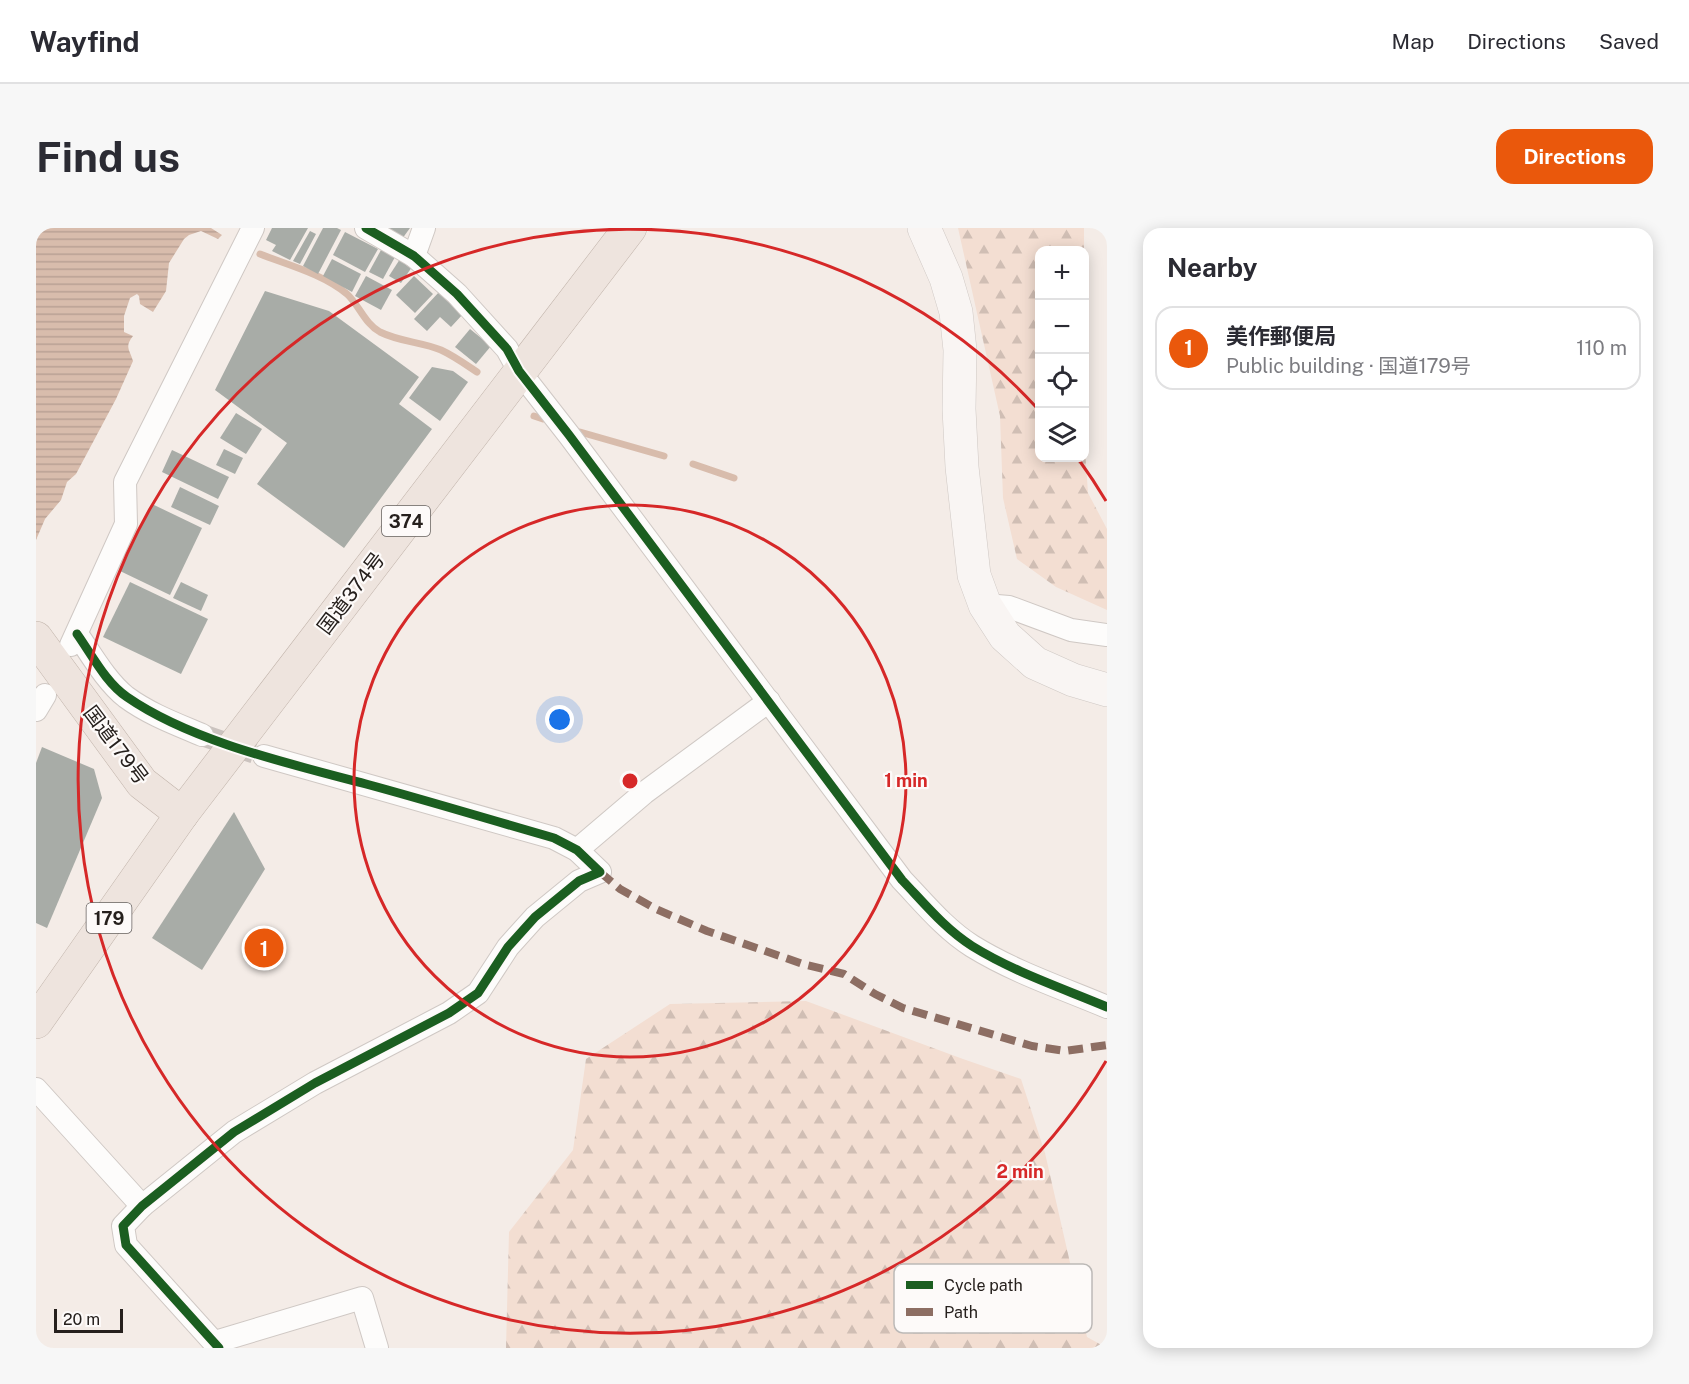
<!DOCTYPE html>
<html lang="en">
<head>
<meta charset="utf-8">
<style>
	body { margin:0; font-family:"Public Sans","Noto Sans JP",sans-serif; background:#f7f7f7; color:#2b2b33 }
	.controls { position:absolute; right:18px; top:18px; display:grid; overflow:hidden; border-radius:12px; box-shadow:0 3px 15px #0003 }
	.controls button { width:54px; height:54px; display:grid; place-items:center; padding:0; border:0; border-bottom:2px solid #e1e1e2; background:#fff; color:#2b2b33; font:30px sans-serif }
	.scale { position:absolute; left:18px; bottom:15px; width:69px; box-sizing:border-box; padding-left:6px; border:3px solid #26201d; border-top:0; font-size:16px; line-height:21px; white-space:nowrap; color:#26201d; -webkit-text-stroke:4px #fdfaf9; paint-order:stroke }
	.you { position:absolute; left:524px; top:492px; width:21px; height:21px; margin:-15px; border:4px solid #fff; border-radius:50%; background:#1a73e8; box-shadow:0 0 0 9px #1a73e833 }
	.badge { display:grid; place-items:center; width:39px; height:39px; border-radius:50%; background:#ea580c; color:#fff; font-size:20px; font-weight:700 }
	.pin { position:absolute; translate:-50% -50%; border:3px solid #fff; box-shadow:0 2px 6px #0006 }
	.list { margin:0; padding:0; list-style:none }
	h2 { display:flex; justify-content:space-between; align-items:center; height:78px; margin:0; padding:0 24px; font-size:26px }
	h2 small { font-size:20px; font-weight:400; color:#7c7c81 }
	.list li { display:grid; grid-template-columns:39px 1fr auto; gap:18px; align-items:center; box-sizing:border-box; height:84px; margin:0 12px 12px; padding:0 12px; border:2px solid #e1e1e2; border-radius:18px }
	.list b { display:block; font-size:22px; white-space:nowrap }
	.list p { margin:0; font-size:20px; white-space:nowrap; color:#7c7c81 }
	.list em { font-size:20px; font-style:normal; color:#7c7c81 }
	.icon { flex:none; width:33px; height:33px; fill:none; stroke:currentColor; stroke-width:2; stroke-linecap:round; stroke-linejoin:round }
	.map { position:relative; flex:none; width:1071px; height:1120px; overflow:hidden; border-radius:18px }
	header { display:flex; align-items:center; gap:36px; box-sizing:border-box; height:84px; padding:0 30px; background:#fff; border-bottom:2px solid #e1e1e2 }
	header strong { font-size:28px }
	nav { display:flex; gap:33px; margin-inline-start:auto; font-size:21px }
	.intro { display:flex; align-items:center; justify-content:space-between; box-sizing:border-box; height:144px; padding:0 36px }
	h1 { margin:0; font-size:42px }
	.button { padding:15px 27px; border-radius:18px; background:#ea580c; color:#fff; font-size:21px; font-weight:700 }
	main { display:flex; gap:36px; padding:0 36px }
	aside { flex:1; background:#fff; border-radius:18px; box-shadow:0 3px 15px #0003 }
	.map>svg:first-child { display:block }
	.forest { fill:url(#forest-firs) }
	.water { fill:url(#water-rules) }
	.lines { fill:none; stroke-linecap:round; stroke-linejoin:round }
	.stream { stroke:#d8bcac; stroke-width:7 }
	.building { fill:#a8aca7 }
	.street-tunnel { stroke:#cbc3bf; stroke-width:22; stroke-dasharray:22 11; stroke-linecap:butt }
	.street-casing { stroke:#cfc8c4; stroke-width:24 }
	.secondary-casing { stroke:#cfc8c4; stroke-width:34 }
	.highway-casing { stroke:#c0b3aa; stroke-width:34 }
	.street { stroke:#fdfcfb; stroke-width:22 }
	.secondary { stroke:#f9f5f3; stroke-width:33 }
	.highway { stroke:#eee4de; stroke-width:33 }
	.quiet { stroke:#8d6e63; stroke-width:8; stroke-dasharray:15 8; stroke-linecap:butt }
	.cycleway-casing { stroke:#fdfaf9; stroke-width:13 }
	.cycleway { stroke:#1b5e20; stroke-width:9 }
	.ring { fill:none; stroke:#d62828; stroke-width:3 }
	.labels { text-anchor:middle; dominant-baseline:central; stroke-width:4.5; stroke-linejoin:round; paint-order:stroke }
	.shield { fill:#fdfaf9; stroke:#66615f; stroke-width:1.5 }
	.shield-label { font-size:18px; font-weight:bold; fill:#26201d }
	.street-label { font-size:20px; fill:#26201d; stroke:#fdfaf9 }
	.key { fill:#fdfaf9; stroke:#bcb9b7; stroke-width:1.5 }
	.key-label { font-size:16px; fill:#26201d }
	.centre { fill:#d62828; stroke:#fdfaf9; stroke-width:3 }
	.ring-label { font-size:18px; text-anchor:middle; font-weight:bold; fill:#d62828; stroke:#fdfaf9; stroke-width:4.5; stroke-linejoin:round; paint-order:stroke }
</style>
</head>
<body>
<header>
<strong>Wayfind</strong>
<nav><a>Map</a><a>Directions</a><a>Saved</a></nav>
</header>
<div class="intro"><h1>Find us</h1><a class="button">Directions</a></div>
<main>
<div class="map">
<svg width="1071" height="1120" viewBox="0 0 1071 1120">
	<defs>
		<pattern id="forest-firs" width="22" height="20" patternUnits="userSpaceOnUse" patternTransform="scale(1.5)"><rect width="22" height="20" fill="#f3ded2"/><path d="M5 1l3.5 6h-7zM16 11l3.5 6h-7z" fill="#d0beb4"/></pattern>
		<pattern id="water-rules" width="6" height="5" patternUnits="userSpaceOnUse" patternTransform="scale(1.5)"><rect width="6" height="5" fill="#d8bcac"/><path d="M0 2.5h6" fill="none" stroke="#b9a194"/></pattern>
	</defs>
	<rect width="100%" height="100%" fill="#f4ece7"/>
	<g class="forest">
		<polygon points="922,0 1048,0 1048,22 1004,22 1004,230 1048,230 1049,222 1052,265 1071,301 1071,382 1020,359 981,331 967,270 964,188"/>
		<polygon points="770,773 927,831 985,851 1009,925 1051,1109 1071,1120 470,1120 473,1004 537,922 550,831 634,776"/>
	</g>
	<path class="water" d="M0,0H175L186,7L182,11L165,3L153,7L148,11L133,35L130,63L117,84L104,76L103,68L101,66L94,70L88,88V104L97,108C88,119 94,122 97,133L80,171L40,246L31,254L25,272L9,291L0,312Z"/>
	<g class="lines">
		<g class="stream">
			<path d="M224,26C252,37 287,46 311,66C323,77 329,96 344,104C364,114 386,114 405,122C418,128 429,136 441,144"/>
			<polyline points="498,188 507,191"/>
			<polyline points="544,204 628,228"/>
			<polyline points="657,236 698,250"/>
		</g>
	</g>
	<g class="building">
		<polygon points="236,0 272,0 254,32 236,23 240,17 230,12"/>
		<polygon points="287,0 301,0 305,2 282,46 267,38"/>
		<polygon points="354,0 374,0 366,11 353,1"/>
		<polygon points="274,3 280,6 264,36 257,33"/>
		<polygon points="309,4 342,21 329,44 297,27"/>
		<polygon points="345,22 359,29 347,51 333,44"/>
		<polygon points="296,31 325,46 316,64 287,48"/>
		<polygon points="364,31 376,39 365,55 353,48"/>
		<polygon points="330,48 356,62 345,82 319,68"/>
		<polygon points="378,48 397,66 379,85 360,67"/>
		<polygon points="229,63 293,83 383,149 363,176 396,201 308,320 221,256 251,215 179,162"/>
		<polygon points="403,64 427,86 415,99 404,89 391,103 378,91"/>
		<polygon points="434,101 455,118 440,136 419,119"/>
		<polygon points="396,139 417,143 432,154 404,193 373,170"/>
		<polygon points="200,185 226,201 210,226 184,210"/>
		<polygon points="188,221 207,230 199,246 180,237"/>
		<polygon points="136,222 193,249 182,271 126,244"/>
		<polygon points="144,259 183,278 174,297 135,279"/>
		<polygon points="116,276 166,300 134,367 84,343"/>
		<polygon points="94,354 172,391 145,446 67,409"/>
		<polygon points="145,354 172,367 165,383 137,370"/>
		<polygon points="6,519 58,541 66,570 11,700 0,695 0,535"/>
		<polygon points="198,584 229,641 166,742 116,710"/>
	</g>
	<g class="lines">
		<polyline class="street-tunnel" points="166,507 228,528"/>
		<g class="street-casing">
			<g id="street">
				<path d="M330,0L378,28L421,66L471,121L483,143L533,207L866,652C888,675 909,701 936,718C978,744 1026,760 1071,779"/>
				<polyline points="378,28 388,0"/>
				<polyline points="949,377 973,379 1035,402 1071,407"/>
				<path d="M41,406C55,426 70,453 90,469C113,486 140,496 166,507"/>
				<polyline points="35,417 90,296 89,254 217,0"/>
				<polyline points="0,482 9,467"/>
				<polyline points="541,622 608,565 733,473"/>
				<polyline points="0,861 106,978"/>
				<polyline points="179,1114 326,1070 341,1120"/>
				<polyline points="183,1120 90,1017 87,998 106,978 198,904 279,855 413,785 442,765 472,719 499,689 543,653 564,644 541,622 518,610 228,528"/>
			</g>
		</g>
		<g class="secondary-casing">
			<polyline id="secondary" points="888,0 910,50 920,84 924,122 923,181 926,239 938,347 949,377 969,408 999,435 1037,452 1071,462"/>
		</g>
		<g class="highway-casing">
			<g id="highway">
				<polyline points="0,410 106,555 146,586"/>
				<polyline points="0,794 146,586 594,0"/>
			</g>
		</g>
		<use href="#street" class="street"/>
		<use href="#secondary" class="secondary"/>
		<use href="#highway" class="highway"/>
		<polyline class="quiet" points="564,644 584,661 620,681 671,703 767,736 808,746 839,766 867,780 996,818 1029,823 1071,817"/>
		<g class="cycleway-casing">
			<g id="cycleway">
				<path d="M330,0L378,28L421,66L471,121L483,143L533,207L866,652C888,675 909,701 936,718C978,744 1026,760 1071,779"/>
				<path d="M41,406C56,427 70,455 91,469C156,514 255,536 330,556C393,573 455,592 518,610L541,622L564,644L543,653L499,689L472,719L442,765L413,785L279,855L198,904L106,978L87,998L90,1017L183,1120"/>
			</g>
		</g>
		<use href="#cycleway" class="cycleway"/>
	</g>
	<g class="ring">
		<circle cx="594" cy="553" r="276"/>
		<path d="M1070 833A552 552 0 1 1 1001 180M1043 232A552 552 0 0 1 1070 273"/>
	</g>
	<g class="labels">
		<g class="shield">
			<rect x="346" y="278" width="48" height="30" rx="4.5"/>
			<rect x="50.5" y="675" width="45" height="30" rx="4.5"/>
		</g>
		<g class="shield-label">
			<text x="370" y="293">374</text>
			<text x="73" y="690">179</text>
		</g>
		<g class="street-label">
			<text transform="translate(315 365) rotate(-53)">国道374号</text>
			<text transform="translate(80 517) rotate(53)">国道179号</text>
		</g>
	</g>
	<rect x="858" y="1036" width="198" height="69" rx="9" class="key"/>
	<rect x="870" y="1053" width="27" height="8" fill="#1b5e20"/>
	<rect x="870" y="1080" width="27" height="8" fill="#8d6e63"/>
	<g class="key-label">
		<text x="908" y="1063">Cycle path</text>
		<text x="908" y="1090">Path</text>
	</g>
	<circle cx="594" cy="553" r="9" class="centre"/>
	<g class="ring-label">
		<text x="870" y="559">1 min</text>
		<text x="984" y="950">2 min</text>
	</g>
</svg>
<div class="controls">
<button>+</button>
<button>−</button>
<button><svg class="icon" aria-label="locate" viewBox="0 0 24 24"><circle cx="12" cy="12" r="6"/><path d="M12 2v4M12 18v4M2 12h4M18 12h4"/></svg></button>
<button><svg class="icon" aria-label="layers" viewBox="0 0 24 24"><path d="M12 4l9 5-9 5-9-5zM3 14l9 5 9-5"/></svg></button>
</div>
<div class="scale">20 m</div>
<div class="you"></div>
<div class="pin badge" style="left:228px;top:720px">1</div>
</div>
<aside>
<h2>Nearby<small></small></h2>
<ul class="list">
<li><span class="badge">1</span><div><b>美作郵便局</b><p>Public building · 国道179号</p></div><em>110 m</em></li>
</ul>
</aside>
</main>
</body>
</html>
